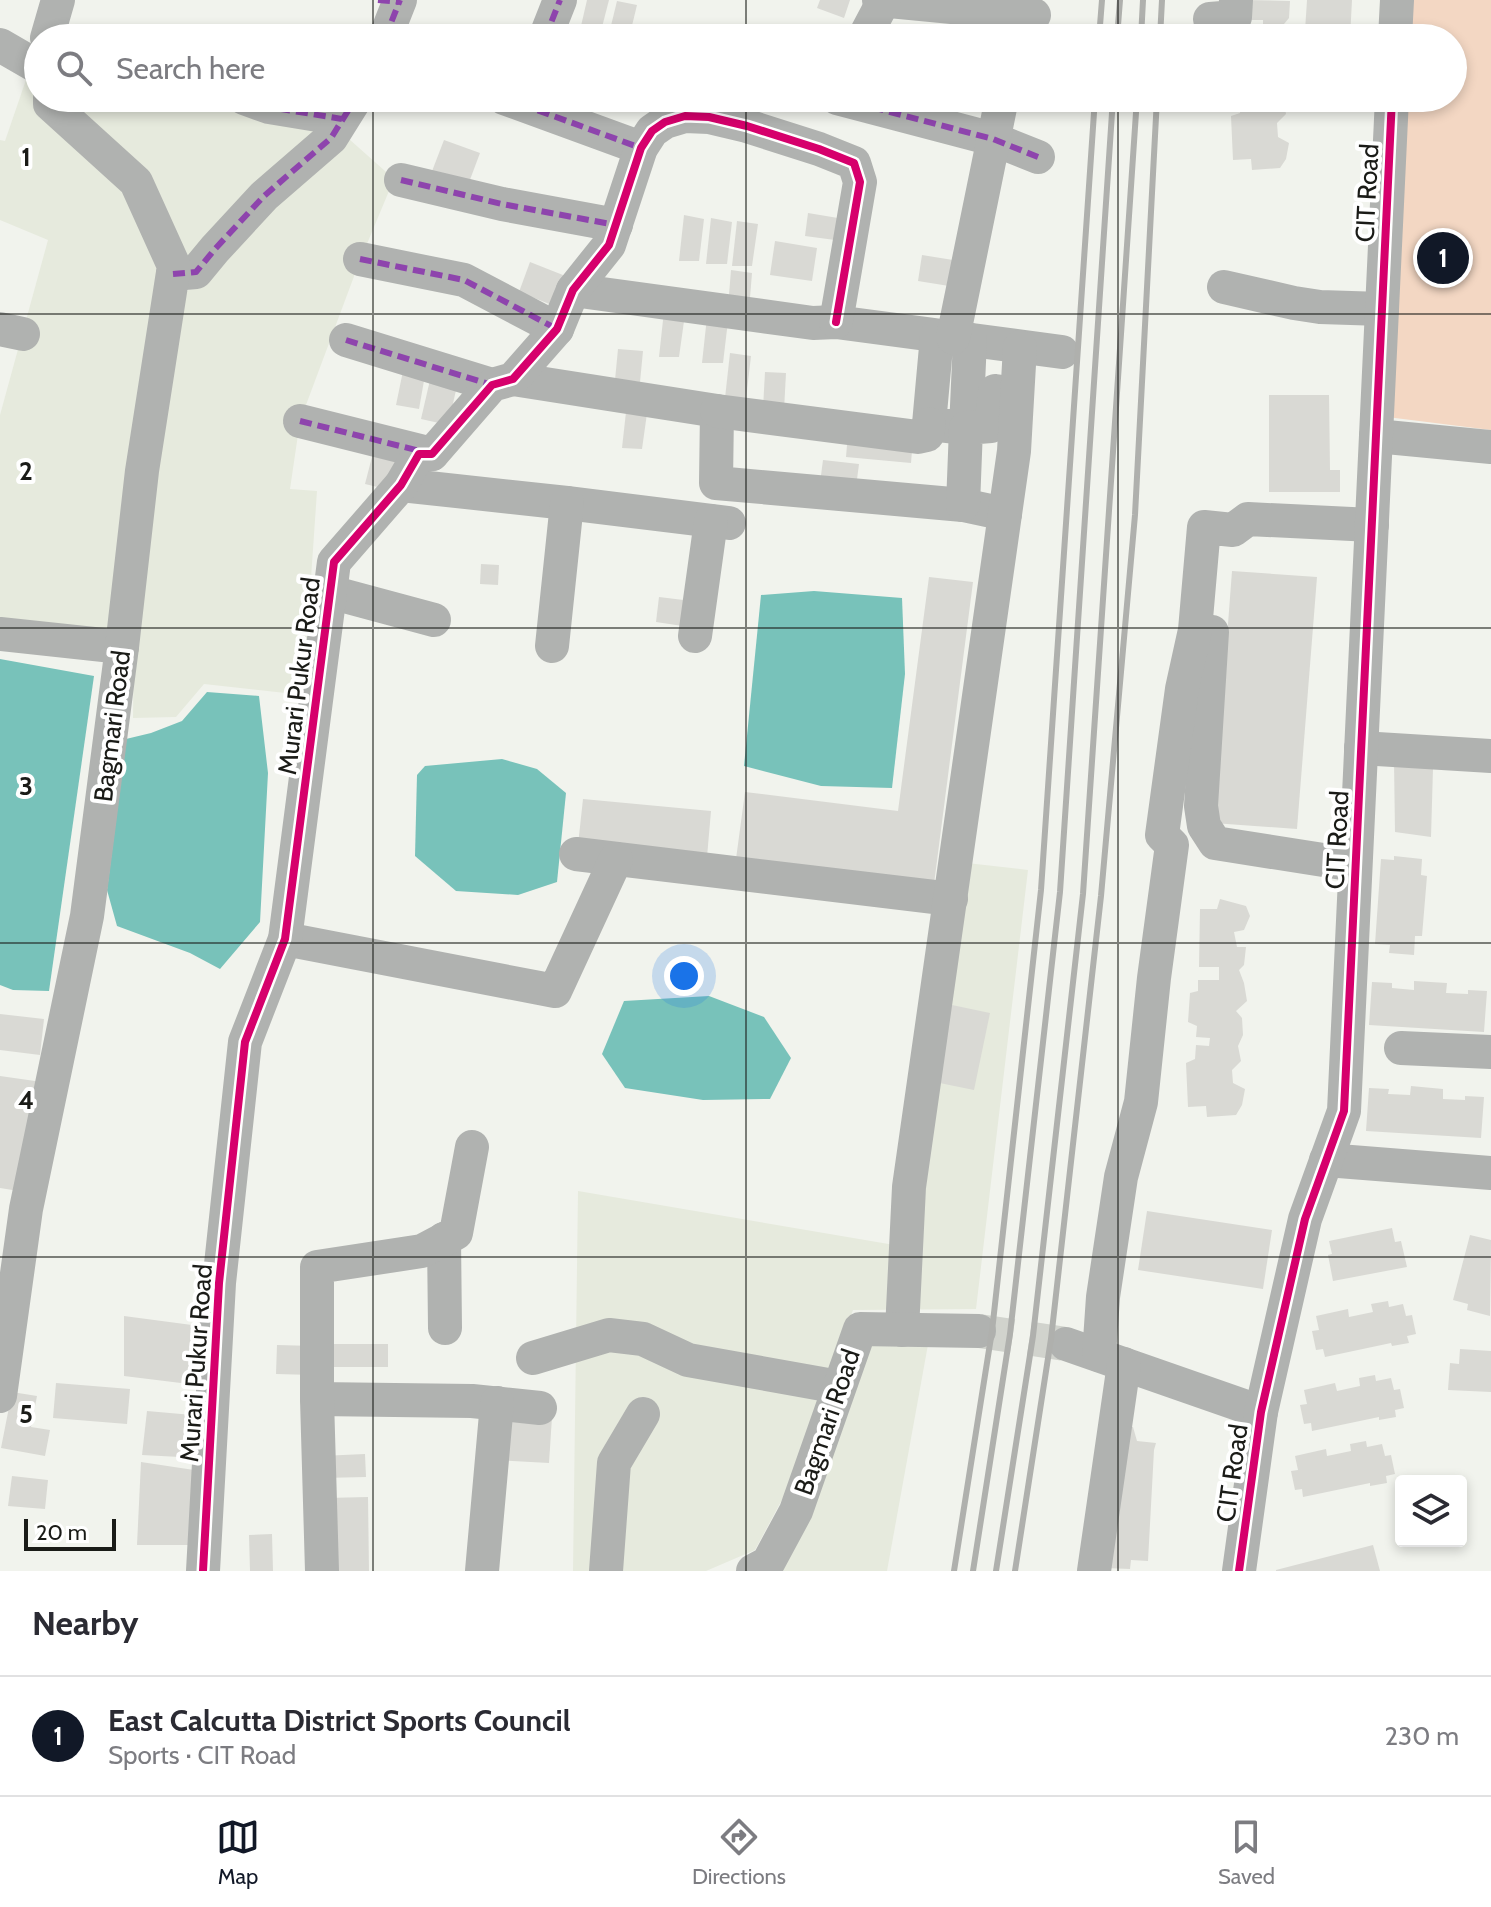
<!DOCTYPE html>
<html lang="en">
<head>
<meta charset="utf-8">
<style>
	body { margin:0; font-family:Cabin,sans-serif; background:#f7f7f7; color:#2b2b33 }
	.controls { position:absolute; right:24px; bottom:24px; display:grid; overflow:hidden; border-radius:8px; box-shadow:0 4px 12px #0003 }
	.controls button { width:72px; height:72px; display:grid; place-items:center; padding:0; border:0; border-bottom:2px solid #e1e1e2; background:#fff; color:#2b2b33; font:40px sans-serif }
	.scale { position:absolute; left:24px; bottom:20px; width:92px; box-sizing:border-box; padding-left:8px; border:4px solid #1a1b17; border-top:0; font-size:22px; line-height:28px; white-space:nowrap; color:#1a1b17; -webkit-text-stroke:6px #fff; paint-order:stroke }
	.you { position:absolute; left:684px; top:976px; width:28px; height:28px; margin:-20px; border:6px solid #fff; border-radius:50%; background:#1a73e8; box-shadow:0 0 0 12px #1a73e833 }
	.badge { display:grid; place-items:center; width:52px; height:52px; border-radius:50%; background:#111827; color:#fff; font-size:26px; font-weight:700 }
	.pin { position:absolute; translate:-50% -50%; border:4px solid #fff; box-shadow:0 2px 8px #0006 }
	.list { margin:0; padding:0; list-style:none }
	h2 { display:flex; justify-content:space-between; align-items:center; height:104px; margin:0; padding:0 32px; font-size:34px }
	h2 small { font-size:26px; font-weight:400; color:#7c7c81 }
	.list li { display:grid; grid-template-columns:52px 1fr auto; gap:24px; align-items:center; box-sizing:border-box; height:120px; padding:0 32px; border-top:2px solid #e1e1e2 }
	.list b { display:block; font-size:30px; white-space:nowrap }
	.list p { margin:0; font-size:26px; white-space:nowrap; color:#7c7c81 }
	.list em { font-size:26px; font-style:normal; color:#7c7c81 }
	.icon { flex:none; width:44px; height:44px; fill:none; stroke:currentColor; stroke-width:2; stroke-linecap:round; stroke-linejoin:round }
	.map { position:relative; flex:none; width:1491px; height:1571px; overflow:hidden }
	.search { position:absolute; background:#fff; box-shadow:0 4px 12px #0003; left:24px; right:24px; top:24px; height:88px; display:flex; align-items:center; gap:20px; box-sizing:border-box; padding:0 28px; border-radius:44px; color:#7c7c81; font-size:30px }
	.sheet { height:224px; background:#fff }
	nav { display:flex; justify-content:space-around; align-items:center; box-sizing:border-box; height:112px; border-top:2px solid #e1e1e2; background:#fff; font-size:22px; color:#7c7c81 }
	nav a { display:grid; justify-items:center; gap:4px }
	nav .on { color:#111827 }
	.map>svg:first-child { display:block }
	.built { fill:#e6eadd }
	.green { fill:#f3d7c3 }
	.water { fill:#78c2ba }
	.building { fill:#d9d9d4 }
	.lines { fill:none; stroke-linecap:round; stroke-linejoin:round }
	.minor-tunnel { stroke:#d1d3cd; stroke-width:34; stroke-dasharray:34 17; stroke-linecap:butt }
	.minor { stroke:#b0b2b0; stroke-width:34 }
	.rail { stroke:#afb0ad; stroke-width:6 }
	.quiet { stroke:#8e44ad; stroke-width:6; stroke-dasharray:12 6; stroke-linecap:butt }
	.cycleway-casing { stroke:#fff; stroke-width:13 }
	.cycleway { stroke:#d6006c; stroke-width:8 }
	.grid { fill:none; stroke:#1a1b17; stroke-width:2; stroke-opacity:0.55 }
	.labels { text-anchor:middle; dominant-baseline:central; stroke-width:8; stroke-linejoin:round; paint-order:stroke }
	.street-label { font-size:26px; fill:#1a1b17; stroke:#fff }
	.grid-label { font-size:26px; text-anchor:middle; font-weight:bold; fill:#1a1b17; stroke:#fff; stroke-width:8; stroke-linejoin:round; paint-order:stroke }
</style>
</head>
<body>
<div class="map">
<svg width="1491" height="1571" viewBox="0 0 1491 1571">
	<rect width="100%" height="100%" fill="#f1f3ed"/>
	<g class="built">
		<polygon points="28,74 38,79 38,98 123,184 165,265 116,638 0,621 0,415 48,240 0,220 0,140 5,141"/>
		<polygon points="61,98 235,98 331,123 193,265"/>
		<polygon points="349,139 394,179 359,263 300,421 290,489 317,491 303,695 204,684 176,717 133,718 134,625 179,297 194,286 274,202"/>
		<polygon points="967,863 1028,870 976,1309 853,1310 792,1481 755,1550 706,1571 573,1571 578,1191 918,1249"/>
		<polygon points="867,1336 929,1339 887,1571 766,1571"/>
	</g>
	<polygon class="green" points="1408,0 1491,0 1491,430 1387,417 1403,98 1453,98 1453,38 1406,38"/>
	<g class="water">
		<polygon points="814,591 902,598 905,674 892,788 821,786 744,766 761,595"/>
		<polygon points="0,659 94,676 49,991 13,990 0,985"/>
		<polygon points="207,692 259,696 268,773 260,922 220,969 190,953 117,926 107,890 126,739 151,733 182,721"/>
		<polygon points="502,759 537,769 566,793 557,882 518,895 456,891 415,856 417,775 425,766"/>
		<polygon points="709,996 764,1017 791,1058 770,1099 703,1100 625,1088 602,1054 624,1001"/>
	</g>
	<g class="building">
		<polygon points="587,0 609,0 601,31 581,26"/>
		<polygon points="820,0 850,0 844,18 817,8"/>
		<polygon points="1244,0 1290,1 1289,18 1284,24 1289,38 1243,38 1243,33 1263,33 1263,20 1244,20"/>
		<polygon points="1307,0 1352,0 1350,38 1308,38 1305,31"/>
		<polygon points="617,1 637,5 629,38 608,38"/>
		<polygon points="1254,98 1283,98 1286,114 1277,123 1278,137 1289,143 1286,159 1280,168 1252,170 1251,159 1233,160 1231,116 1240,113 1241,99"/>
		<polygon points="1305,98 1330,98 1329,109 1304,108"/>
		<polygon points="444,140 480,153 465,193 429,179"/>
		<polygon points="808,213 838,218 835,240 805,236"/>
		<polygon points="684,215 704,219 699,261 679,261"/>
		<polygon points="711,218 732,222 727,264 706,264"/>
		<polygon points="737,221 758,224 752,266 732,266"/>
		<polygon points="775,241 817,248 812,281 770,275"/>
		<polygon points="922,255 953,260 949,286 918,281"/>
		<polygon points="530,262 568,277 557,307 519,292"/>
		<polygon points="731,270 752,273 749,310 728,307"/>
		<polygon points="664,311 685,314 679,357 659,357"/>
		<polygon points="707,317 728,321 723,363 702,363"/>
		<polygon points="618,349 643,351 640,382 615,380"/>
		<polygon points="730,353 751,356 746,399 725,398"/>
		<polygon points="403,371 425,375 419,409 396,405"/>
		<polygon points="765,372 786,373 784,410 763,408"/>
		<polygon points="430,380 457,386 448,425 421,419"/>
		<polygon points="1269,395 1329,395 1330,470 1340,470 1340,492 1269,492"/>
		<polygon points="627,403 648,406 642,449 622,448"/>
		<polygon points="848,433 913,438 911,463 846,457"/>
		<polygon points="374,449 399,456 390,490 365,484"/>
		<polygon points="823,460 859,464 856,487 820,483"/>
		<polygon points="481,564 499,565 498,585 480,584"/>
		<polygon points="1232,571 1317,577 1297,829 1213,823"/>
		<polygon points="929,577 973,582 934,884 736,859 745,792 898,811"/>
		<polygon points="659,597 700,602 696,628 656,622"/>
		<polygon points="1394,761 1433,768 1431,837 1395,832"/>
		<polygon points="583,799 711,811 707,857 578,845"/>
		<polygon points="1394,856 1422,859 1421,875 1427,876 1422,936 1415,936 1414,955 1389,953 1390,945 1375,944 1381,859 1394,860"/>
		<polygon points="1220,899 1246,906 1250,916 1244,930 1234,932 1237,947 1246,947 1244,965 1239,970 1244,983 1247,1001 1236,1011 1242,1018 1243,1035 1238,1046 1241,1061 1232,1070 1233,1083 1245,1089 1242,1105 1236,1115 1207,1117 1206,1106 1188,1107 1186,1063 1195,1059 1196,1045 1209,1046 1210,1038 1196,1037 1197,1026 1188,1022 1190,993 1198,991 1198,980 1219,980 1219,967 1199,967 1200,909 1217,909"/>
		<polygon points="1414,981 1447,983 1446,993 1468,994 1468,990 1487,991 1484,1032 1369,1025 1372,982 1392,983 1392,988 1414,990"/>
		<polygon points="952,1005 990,1013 974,1090 935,1082"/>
		<polygon points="0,1014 44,1019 40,1055 0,1050"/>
		<polygon points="0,1076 42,1082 25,1192 0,1188"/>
		<polygon points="1411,1086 1443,1089 1443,1099 1465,1100 1465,1096 1484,1097 1481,1138 1366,1131 1369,1088 1389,1089 1388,1094 1410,1095"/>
		<polygon points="1147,1211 1272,1230 1263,1289 1138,1270"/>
		<polygon points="1392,1228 1395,1242 1401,1241 1407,1267 1333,1281 1328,1255 1332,1254 1329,1241"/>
		<polygon points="1470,1235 1491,1240 1490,1316 1467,1310 1468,1304 1453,1300"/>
		<polygon points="1388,1301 1389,1307 1403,1304 1406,1316 1412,1315 1416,1334 1407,1336 1409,1343 1392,1346 1391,1343 1325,1357 1323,1349 1316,1350 1312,1331 1319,1330 1316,1316 1348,1309 1349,1317 1373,1312 1371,1304"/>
		<polygon points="124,1316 207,1327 208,1370 193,1369 189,1384 124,1376"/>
		<rect x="321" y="1344" width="67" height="23"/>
		<polygon points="277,1345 314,1346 313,1375 276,1374"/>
		<polygon points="1460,1349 1491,1351 1491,1392 1448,1390 1450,1363 1459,1364"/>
		<polygon points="1375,1375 1376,1381 1391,1378 1394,1390 1400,1389 1404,1408 1395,1410 1396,1417 1379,1420 1379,1417 1312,1431 1311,1423 1304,1424 1300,1405 1307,1404 1304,1390 1335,1383 1337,1391 1360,1386 1359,1378"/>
		<polygon points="56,1383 130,1389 127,1424 53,1418"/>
		<polygon points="12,1392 37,1396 31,1427 50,1430 45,1456 1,1448"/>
		<polygon points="147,1411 204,1416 199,1458 142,1455"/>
		<polygon points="500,1414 552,1417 549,1463 496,1460"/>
		<polygon points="1110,1425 1133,1427 1137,1441 1156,1443 1154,1450 1148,1561 1131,1560 1130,1569 1105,1568"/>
		<polygon points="1366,1441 1367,1447 1382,1444 1385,1456 1391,1455 1395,1474 1386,1476 1387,1483 1370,1486 1370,1483 1303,1497 1302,1489 1295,1490 1291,1471 1298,1470 1295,1456 1326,1449 1327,1456 1351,1451 1350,1444"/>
		<polygon points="365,1454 366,1477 322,1478 321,1456"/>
		<polygon points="141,1462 194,1470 192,1545 137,1545"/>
		<polygon points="12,1476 48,1480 45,1509 8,1506"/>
		<polygon points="368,1497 369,1571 328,1571 326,1498"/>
		<polygon points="272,1534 273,1571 250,1571 249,1535"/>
		<polygon points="1373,1545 1380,1571 1276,1571 1276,1570"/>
	</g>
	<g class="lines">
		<polyline class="minor-tunnel" points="979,1331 1066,1344"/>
		<g class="minor">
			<polyline points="879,0 1034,15"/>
			<polyline points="1210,19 1235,17 1236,0"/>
			<polyline points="47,38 58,0"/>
			<polyline points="385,38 400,0"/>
			<polyline points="545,38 560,0"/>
			<polyline points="864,38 884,0"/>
			<polyline points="1395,38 1397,0"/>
			<polyline points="0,45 38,67"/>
			<polyline points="244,98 269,107 342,119"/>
			<polyline points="504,98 641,148"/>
			<polyline points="837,98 993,139 1038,157"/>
			<polyline points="401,180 502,204 616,225"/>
			<polyline points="360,259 464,280 557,329"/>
			<polyline points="173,274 196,272 215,249 264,196 331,138 356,98"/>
			<polyline points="1224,287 1294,303 1320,307 1382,309"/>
			<polyline points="573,290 813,323 836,322 1062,352"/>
			<polyline points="0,329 23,334"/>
			<polyline points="937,336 929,424 966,428 970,340"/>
			<polyline points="953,338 1002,98"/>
			<polyline points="346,340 492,385"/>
			<polyline points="513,379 717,411 716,483 963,505 1005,514"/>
			<polyline points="717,411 918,437 927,435 929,424"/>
			<polyline points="300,421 432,454"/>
			<polyline points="1376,436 1491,447"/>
			<polyline points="401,485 567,503 729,523"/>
			<polyline points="963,505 966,428 991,426 995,391 1017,394"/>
			<polyline points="330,592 434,620"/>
			<polyline points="1212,632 1201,806 1204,826 1215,843 1355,865"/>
			<polyline points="0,634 122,647"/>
			<polyline points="695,636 711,521"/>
			<polyline points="552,646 567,503"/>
			<polyline points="1361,748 1491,756"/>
			<polyline points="576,854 951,899"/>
			<polyline points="285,939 555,991 616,859"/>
			<polyline points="1401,1048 1491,1052"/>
			<polyline points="1326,1160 1491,1173"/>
			<polyline points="444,1239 445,1328"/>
			<polyline points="902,1330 909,1187 1014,451 1020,347"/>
			<polyline points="1066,1344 1261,1412"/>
			<polyline points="1099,1355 1103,1297 1121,1177 1141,1102 1154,978 1172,845 1162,835 1182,689 1195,630 1204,527 1233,530 1248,519 1372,525"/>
			<polyline points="533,1358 609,1335 643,1339 688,1360 839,1387"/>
			<polyline points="0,1396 26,1209 87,916 122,647 142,471 174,266 136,182 50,104 50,98"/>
			<polyline points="317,1399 472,1401 540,1408"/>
			<polyline points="203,1571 219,1283 245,1042 285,939 334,562 401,485 419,454 432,454 492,385 513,379 557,329 573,290 609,245 641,148 652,131 665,122 685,116 709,117 747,126 819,149 854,163 860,182 836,322"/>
			<polyline points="322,1571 317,1399 317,1267 422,1251 456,1233 472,1147"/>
			<polyline points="482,1571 497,1403"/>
			<polyline points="606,1571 614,1463 643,1414"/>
			<polyline points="753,1571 768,1563 796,1511 860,1329 979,1331"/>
			<polyline points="1094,1571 1124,1364"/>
			<polyline points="1239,1571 1261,1412 1305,1219 1344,1111 1392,98"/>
		</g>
		<g class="rail">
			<polyline points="1099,38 1102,0"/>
			<polyline points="1117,38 1120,0"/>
			<polyline points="1141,38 1143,0"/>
			<polyline points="1160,38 1162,0"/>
			<polyline points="954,1571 992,1331 1041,890 1095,98"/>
			<polyline points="973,1571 1010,1334 1060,892 1113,98"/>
			<polyline points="996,1571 1033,1336 1083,894 1137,98"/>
			<polyline points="1015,1571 1051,1339 1101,896 1135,515 1157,98"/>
		</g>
		<g class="quiet">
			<polyline points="378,0 399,2"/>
			<polyline points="385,38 400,0"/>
			<polyline points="545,38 560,0"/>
			<polyline points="244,98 269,107 342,119"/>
			<polyline points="504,98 641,148"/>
			<polyline points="659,98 670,103 685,116"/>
			<polyline points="837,98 993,139 1038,157"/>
			<polyline points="401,180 502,204 616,225"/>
			<polyline points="360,259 464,280 557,329"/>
			<polyline points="173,274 196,272 215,249 264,196 331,138 356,98"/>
			<polyline points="346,340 492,385"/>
			<polyline points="300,421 428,453"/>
		</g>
		<g class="cycleway-casing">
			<g id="cycleway">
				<polyline points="203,1571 219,1283 245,1042 285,939 334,562 401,485 419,454 432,454 492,385 513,379 557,329 573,290 609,245 641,148 652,131 665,122 685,116 709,117 747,126 819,149 854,163 860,182 836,322"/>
				<polyline points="1239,1571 1261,1412 1305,1219 1344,1111 1392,98"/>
			</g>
		</g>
		<use href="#cycleway" class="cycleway"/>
	</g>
	<path class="grid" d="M373,0V38M746,0V38M1118,0V38M373,98V1571M746,98V1571M1118,98V1571M0,314H1491M0,628H1491M0,943H1491M0,1257H1491"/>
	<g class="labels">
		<g class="street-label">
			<text transform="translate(1367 193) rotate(-87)">CIT Road</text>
			<text transform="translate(299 676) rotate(-83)">Murari Pukur Road</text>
			<text transform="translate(112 726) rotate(-83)">Bagmari Road</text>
			<text transform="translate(1337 840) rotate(-87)">CIT Road</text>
			<text transform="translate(196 1363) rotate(-86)">Murari Pukur Road</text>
			<text transform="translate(827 1422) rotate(-71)">Bagmari Road</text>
			<text transform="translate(1232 1473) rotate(-82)">CIT Road</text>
		</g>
	</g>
	<g class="grid-label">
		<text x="26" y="166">1</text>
		<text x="26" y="480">2</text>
		<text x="26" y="795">3</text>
		<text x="26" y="1109">4</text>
		<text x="26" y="1423">5</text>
	</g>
</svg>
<div class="controls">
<button><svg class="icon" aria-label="layers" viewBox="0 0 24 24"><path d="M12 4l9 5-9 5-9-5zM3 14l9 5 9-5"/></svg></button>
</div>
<div class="scale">20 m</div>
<div class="you"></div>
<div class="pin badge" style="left:1443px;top:258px">1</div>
<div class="search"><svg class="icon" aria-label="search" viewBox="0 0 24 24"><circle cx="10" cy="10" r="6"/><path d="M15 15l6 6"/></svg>Search here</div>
</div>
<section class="sheet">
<h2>Nearby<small></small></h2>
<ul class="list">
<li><span class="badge">1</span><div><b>East Calcutta District Sports Council</b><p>Sports · CIT Road</p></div><em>230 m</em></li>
</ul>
</section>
<nav>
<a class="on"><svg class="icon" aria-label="map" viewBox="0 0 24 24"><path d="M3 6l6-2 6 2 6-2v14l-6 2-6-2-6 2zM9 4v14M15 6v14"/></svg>Map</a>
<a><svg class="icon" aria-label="directions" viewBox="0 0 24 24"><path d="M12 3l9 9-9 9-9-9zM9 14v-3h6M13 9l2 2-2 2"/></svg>Directions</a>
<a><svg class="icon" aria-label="saved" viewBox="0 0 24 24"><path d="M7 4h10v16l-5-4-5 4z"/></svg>Saved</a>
</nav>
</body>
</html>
